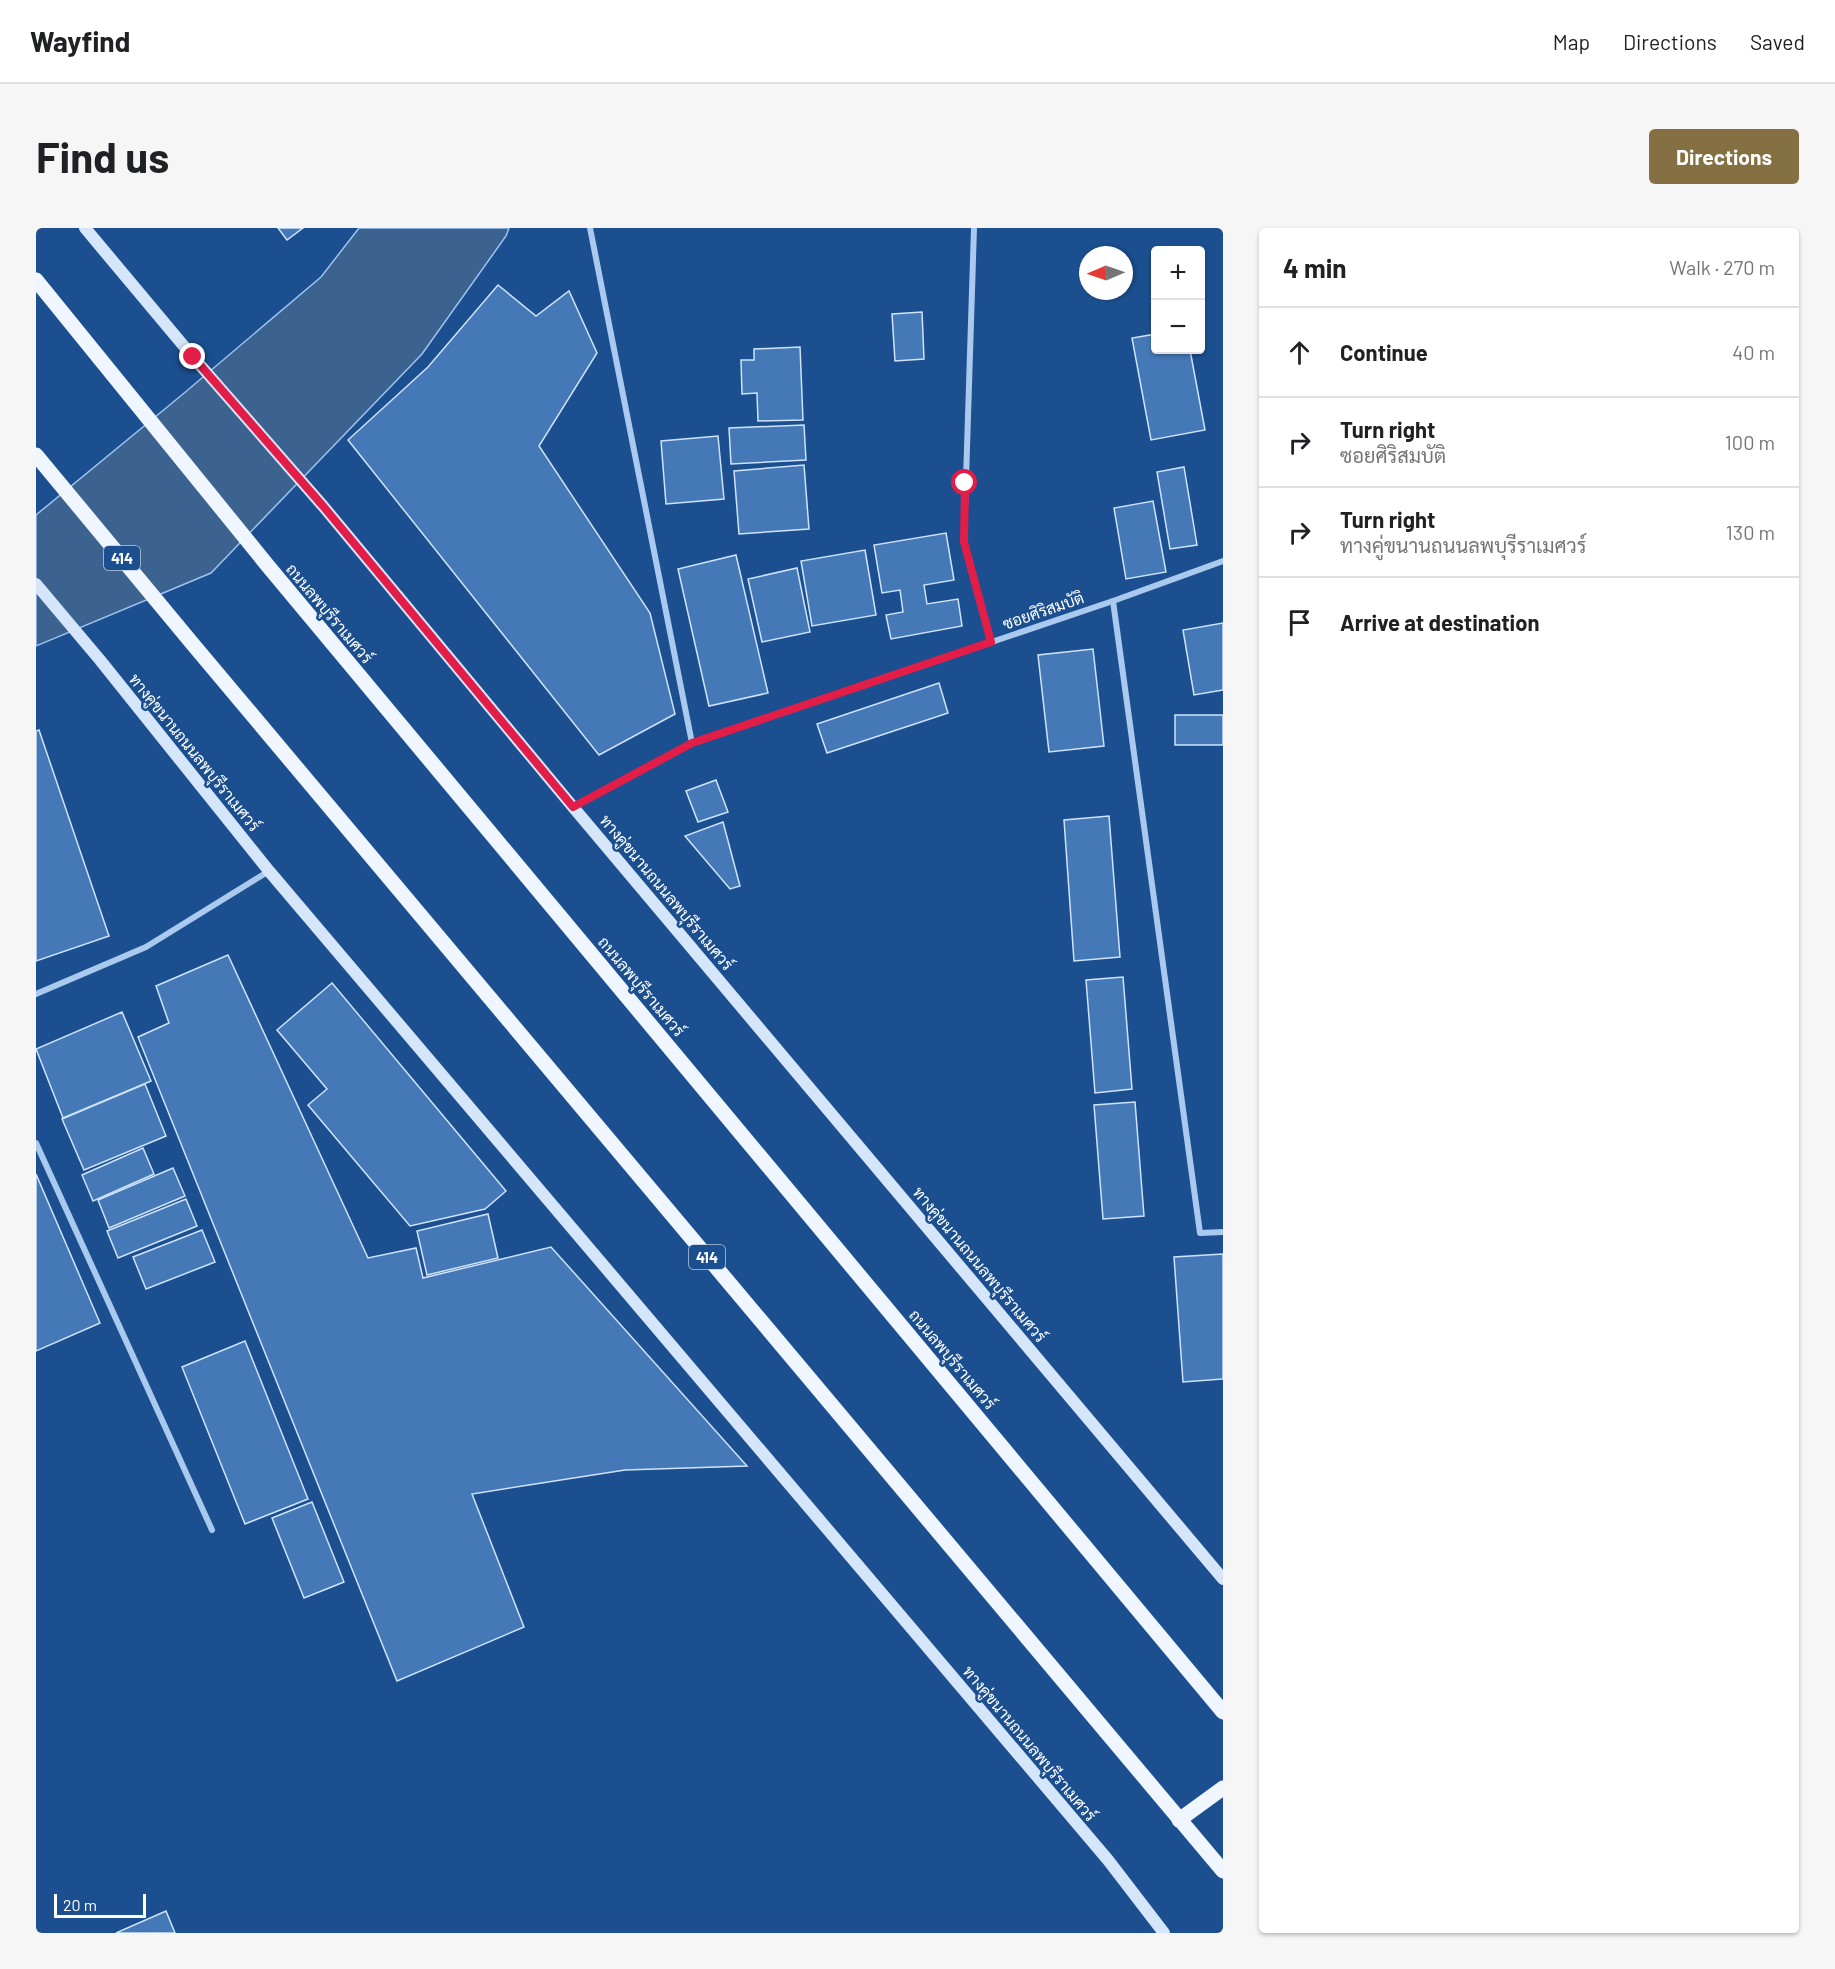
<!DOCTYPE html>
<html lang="en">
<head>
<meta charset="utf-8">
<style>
	body { margin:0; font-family:Barlow,Sarabun,sans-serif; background:#f6f6f6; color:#202124 }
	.controls { position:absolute; right:18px; top:18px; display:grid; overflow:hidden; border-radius:6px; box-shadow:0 2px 4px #0004 }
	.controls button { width:54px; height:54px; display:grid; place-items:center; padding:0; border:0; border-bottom:2px solid #e0e0e0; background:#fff; color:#202124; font:30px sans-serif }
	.compass { position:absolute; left:1043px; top:18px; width:54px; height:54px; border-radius:50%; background:#fff; box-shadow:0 2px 4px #0004; rotate:268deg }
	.scale { position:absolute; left:18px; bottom:15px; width:92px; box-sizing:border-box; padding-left:6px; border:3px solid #fff; border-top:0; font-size:16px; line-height:21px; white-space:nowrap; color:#fff; -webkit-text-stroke:4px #1b4f8f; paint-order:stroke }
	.stop { position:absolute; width:18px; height:18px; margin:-14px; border:4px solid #e11d48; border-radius:50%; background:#fff }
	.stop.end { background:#e11d48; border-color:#fff; box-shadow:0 2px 6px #0008 }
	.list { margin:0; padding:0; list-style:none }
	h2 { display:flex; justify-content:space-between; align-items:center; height:78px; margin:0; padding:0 24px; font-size:26px }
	h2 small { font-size:20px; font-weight:400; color:#757577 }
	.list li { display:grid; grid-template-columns:39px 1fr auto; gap:18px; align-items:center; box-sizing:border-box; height:90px; padding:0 24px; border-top:2px solid #e0e0e0 }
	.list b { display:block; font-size:22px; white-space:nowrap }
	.list p { margin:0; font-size:20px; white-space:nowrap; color:#757577 }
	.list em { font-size:20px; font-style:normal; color:#757577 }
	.icon { flex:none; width:33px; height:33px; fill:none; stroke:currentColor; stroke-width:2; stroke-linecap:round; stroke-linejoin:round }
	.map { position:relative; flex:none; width:1187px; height:1705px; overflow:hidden; border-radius:6px }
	header { display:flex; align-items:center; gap:36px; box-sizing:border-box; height:84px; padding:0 30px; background:#fff; border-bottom:2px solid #e0e0e0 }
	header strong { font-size:28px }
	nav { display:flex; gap:33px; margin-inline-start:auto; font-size:21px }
	.intro { display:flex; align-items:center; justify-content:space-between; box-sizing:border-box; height:144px; padding:0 36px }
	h1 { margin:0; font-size:42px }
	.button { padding:15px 27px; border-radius:6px; background:#847042; color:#fff; font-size:21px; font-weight:700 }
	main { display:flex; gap:36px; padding:0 36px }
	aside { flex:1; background:#fff; border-radius:6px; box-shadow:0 2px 4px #0004 }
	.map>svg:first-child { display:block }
	.water { fill:#3c6290; stroke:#9cc4f0; stroke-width:1.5 }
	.building { fill:#4478b7; stroke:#cfe3fa; stroke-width:1.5 }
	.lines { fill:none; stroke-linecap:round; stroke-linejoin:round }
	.street { stroke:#a9c9ee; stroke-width:6 }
	.secondary { stroke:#d6e6fa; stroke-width:12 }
	.primary { stroke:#f0f6ff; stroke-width:15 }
	.route { stroke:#e11d48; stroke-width:8 }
	.labels { text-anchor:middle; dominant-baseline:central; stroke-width:5; stroke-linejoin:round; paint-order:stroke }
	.shield { fill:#1b4f8f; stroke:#bbcadd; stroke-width:1.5 }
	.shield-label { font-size:15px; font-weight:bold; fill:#fff }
	.street-label { font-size:16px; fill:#fff; stroke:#1b4f8f }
</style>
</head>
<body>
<header>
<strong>Wayfind</strong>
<nav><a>Map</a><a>Directions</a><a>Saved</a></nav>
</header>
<div class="intro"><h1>Find us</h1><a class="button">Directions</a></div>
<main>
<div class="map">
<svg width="1187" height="1705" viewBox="0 0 1187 1705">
	<rect width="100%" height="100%" fill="#1b4f8f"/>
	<polygon class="water" points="323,0 473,0 470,8 386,126 175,345 0,418 0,287 147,166 285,49"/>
	<g class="building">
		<polygon points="242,0 267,0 251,12"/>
		<polygon points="462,57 500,88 533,63 561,125 503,218 614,385 639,486 563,527 312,212 392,139"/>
		<polygon points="886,84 888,131 859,133 856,86"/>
		<polygon points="1120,106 1120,122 1154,122 1169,202 1115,212 1096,110"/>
		<polygon points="764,119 767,192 722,193 721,165 706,166 705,132 718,132 718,121"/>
		<polygon points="768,197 770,232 695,236 693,200"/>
		<polygon points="682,208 688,271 630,276 625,213"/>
		<polygon points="768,237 773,301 703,306 698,243"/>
		<polygon points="1148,239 1161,317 1134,321 1121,244"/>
		<polygon points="1117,273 1130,344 1090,351 1078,280"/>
		<polygon points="910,305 918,352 888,357 891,376 922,371 926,398 855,411 850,387 867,384 864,362 846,365 838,317"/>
		<polygon points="829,322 840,387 776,398 765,333"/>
		<polygon points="700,327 732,465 673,478 642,341"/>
		<polygon points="761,340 774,404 726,414 712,351"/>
		<polygon points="1187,395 1187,462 1158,467 1147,402"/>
		<polygon points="1057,421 1068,518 1013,524 1002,427"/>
		<polygon points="903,455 912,485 791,525 781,496"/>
		<rect x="1139" y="487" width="48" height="30"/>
		<polygon points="3,502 73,708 0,733 0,503"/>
		<polygon points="680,552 692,584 662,594 650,563"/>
		<polygon points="1073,588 1084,729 1038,733 1028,592"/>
		<polygon points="687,594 704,658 694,661 649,608"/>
		<polygon points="192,727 332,1030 380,1020 387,1050 515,1019 711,1238 589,1242 436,1266 488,1399 361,1453 102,809 133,795 120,758"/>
		<polygon points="1087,749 1096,861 1059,865 1050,752"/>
		<polygon points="296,755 470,963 449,981 374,998 272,877 291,861 241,802"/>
		<polygon points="86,784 115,853 27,890 0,821"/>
		<polygon points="109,856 130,908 48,942 26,891"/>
		<polygon points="1099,874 1108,988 1067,991 1058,877"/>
		<polygon points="107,920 118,946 57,973 46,947"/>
		<polygon points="137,940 149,968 73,1000 62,972"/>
		<polygon points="0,946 64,1095 0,1123"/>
		<polygon points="150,971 161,998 82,1030 71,1003"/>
		<polygon points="452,986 462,1030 391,1047 381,1003"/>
		<polygon points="166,1002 179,1034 110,1061 97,1029"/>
		<polygon points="1187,1026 1187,1151 1147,1154 1138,1029"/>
		<polygon points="209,1113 272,1271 209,1296 146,1139"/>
		<polygon points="276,1274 308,1354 268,1370 236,1290"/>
		<polygon points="130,1683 139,1705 80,1705"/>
	</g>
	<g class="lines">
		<g class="street">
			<polyline points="554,0 656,515"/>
			<polyline points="938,0 928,314 955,414"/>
			<polyline points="1077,373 1164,1005 1187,1004"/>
			<polyline points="537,579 656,515 1077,373 1187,333"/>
			<polyline points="0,766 110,719 233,643"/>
			<polyline points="0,915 176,1302"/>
		</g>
		<g class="secondary">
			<polyline points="49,0 157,129 287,278 537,579 1187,1351"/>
			<polyline points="0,356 64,432 233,643 1072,1632 1128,1705"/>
		</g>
		<g class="primary">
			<polyline points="0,52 232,338 1187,1484"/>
			<polyline points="0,227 155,414 1187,1643"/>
			<polyline points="1143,1592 1187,1560"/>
		</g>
	</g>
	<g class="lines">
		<polyline class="route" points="157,129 287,278 537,579 656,515 955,414 928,314 929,255"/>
	</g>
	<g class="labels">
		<g class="shield">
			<rect x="68" y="318" width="36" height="24" rx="4.5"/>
			<rect x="653" y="1017" width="36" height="24" rx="4.5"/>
		</g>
		<g class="shield-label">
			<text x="86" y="330">414</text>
			<text x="671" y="1029">414</text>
		</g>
		<g class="street-label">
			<text transform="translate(1007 382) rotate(-19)">ซอยศิริสมบัติ</text>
			<text transform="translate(294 385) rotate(50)">ถนนลพบุรีราเมศวร์</text>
			<text transform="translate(159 524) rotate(51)">ทางคู่ขนานถนนลพบุรีราเมศวร์</text>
			<text transform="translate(631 664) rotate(50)">ทางคู่ขนานถนนลพบุรีราเมศวร์</text>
			<text transform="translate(606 758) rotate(50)">ถนนลพบุรีราเมศวร์</text>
			<text transform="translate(944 1036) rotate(50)">ทางคู่ขนานถนนลพบุรีราเมศวร์</text>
			<text transform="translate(917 1131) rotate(50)">ถนนลพบุรีราเมศวร์</text>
			<text transform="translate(994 1515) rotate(50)">ทางคู่ขนานถนนลพบุรีราเมศวร์</text>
		</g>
	</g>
</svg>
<div class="controls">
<button>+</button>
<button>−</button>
</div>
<svg class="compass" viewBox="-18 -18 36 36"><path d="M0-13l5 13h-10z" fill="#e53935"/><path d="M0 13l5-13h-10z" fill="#757577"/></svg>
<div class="scale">20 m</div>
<div class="stop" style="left:929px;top:255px"></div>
<div class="stop end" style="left:157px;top:129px"></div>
</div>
<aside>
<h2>4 min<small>Walk · 270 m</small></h2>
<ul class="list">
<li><svg class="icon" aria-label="ahead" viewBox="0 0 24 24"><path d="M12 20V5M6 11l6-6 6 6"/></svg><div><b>Continue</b></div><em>40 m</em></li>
<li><svg class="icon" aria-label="right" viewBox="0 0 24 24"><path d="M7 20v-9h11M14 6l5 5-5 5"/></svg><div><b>Turn right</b><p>ซอยศิริสมบัติ</p></div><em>100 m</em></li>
<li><svg class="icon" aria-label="right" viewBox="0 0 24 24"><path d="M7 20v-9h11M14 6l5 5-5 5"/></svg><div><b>Turn right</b><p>ทางคู่ขนานถนนลพบุรีราเมศวร์</p></div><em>130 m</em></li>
<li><svg class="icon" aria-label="arrive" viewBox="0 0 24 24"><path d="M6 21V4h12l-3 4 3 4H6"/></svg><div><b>Arrive at destination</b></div></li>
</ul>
</aside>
</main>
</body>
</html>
